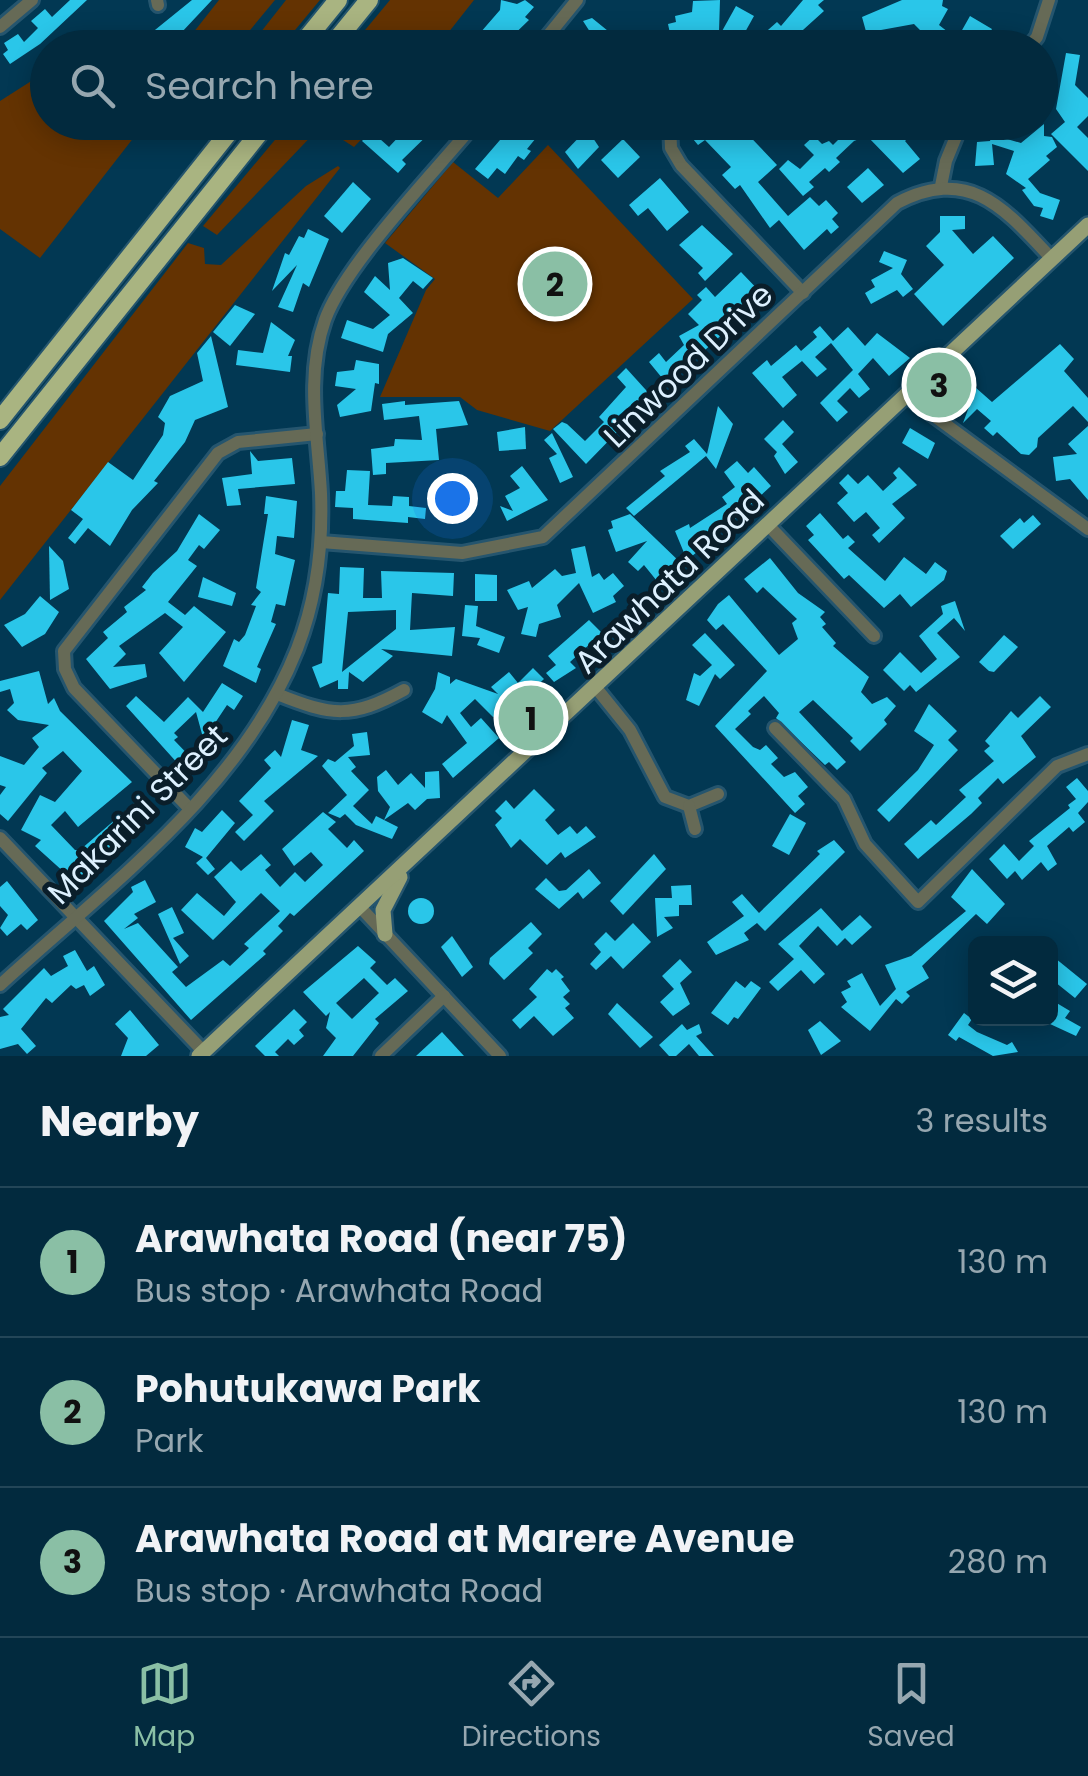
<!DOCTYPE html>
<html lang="en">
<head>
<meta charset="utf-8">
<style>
	body { margin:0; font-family:Poppins,sans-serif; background:#0c3245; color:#f1f3f6 }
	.controls { position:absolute; right:30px; bottom:30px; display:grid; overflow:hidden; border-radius:15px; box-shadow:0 5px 25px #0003 }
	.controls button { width:90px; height:90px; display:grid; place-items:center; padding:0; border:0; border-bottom:2px solid #234658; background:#022a3e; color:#f1f3f6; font:50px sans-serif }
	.you { position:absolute; left:452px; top:498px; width:35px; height:35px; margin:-25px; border:8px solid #fff; border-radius:50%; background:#1a73e8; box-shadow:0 0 0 15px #1a73e833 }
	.badge { display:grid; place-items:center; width:65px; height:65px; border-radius:50%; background:#8abfa5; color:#111; font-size:32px; font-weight:700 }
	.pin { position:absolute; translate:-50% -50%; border:5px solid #fff; box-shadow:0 2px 10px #0006 }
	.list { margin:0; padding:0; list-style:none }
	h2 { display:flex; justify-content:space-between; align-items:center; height:130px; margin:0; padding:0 40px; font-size:42px }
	h2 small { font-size:32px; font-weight:400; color:#96a7b0 }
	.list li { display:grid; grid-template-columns:65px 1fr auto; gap:30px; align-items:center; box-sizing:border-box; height:150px; padding:0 40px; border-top:2px solid #234658 }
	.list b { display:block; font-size:38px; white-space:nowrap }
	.list p { margin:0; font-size:32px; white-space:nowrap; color:#96a7b0 }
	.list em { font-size:32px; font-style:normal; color:#96a7b0 }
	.icon { flex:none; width:55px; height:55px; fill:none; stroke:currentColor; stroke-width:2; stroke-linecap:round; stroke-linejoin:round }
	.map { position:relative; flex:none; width:1088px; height:1056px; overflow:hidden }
	.search { position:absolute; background:#022a3e; box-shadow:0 5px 25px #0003; left:30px; right:30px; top:30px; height:110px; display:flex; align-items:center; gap:25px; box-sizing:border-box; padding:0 35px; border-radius:55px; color:#96a7b0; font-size:38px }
	.sheet { height:580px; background:#022a3e }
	nav { display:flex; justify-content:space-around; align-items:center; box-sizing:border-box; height:140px; border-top:2px solid #234658; background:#022a3e; font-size:28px; color:#96a7b0 }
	nav a { display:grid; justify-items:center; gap:5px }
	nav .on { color:#8abfa5 }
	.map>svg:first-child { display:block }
	.green { fill:#643302 }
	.building { fill:#2ac6e9; fill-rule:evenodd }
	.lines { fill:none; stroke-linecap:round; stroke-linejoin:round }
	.minor-casing { stroke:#25556e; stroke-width:18 }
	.major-casing { stroke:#25556e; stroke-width:20 }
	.highway-casing { stroke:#25556e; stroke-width:22 }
	.minor { stroke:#666a56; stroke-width:12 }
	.major { stroke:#969f75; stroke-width:15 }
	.highway { stroke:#a9b481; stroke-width:18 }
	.labels { text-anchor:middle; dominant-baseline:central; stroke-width:10; stroke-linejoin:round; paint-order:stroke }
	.street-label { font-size:32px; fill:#ddf0fe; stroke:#0a1e2a }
</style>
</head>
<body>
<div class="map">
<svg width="1088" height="1056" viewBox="0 0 1088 1056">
	<rect width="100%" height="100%" fill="#023853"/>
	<g class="green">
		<polygon points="219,0 275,0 236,47 182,47"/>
		<polygon points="286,0 320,0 281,47 249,47"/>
		<polygon points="390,0 474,0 437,47 351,47"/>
		<polygon points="47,71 48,122 145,123 40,258 0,229 0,101"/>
		<polygon points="289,123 377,123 354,147 321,126 217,235 203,226"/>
		<polygon points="548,145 693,299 550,431 477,410 460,397 380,397 426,290 435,279 385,243 453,162 498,198"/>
		<polygon points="338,166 340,168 0,600 0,486 188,243 204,248 205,264 221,265 306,186"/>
	</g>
	<g class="building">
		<polygon points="70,0 87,0 40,44 10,64 3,54 8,50 4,43 18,34 24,42 38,28 31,21 45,9 52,17"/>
		<polygon points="192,0 212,0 181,33 185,37 172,48 161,48 150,34"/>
		<polygon points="501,0 517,4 525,0 534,7 525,17 529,20 500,48 467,48 500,10"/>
		<polygon points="720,0 719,32 689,30 693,48 673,48 668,24 676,22 675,16 692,12 693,1"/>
		<polygon points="803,0 824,0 818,5 824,11 783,48 758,48 765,42 760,37 777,22 781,26"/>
		<polygon points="902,0 943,0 942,6 948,9 939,25 957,39 970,16 992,29 988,36 999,48 915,48 925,35 914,24 881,30 884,42 855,48 854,37 867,35 862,17"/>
		<polygon points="736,6 754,16 739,43 721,33"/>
		<polygon points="592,18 613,35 602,48 583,48 592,35 583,21"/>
		<polygon points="1066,53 1080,55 1075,85 1088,98 1088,116 1077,127 1088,138 1088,171 1051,134 1065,122 1056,109"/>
		<polygon points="395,122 441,122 402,160 406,164 398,173 362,141 371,131 389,147 403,132"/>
		<polygon points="515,122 539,122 530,133 536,138 527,149 531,151 524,160 518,156 505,174 497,168 488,179 475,169 500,140 501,132"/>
		<polygon points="700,122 736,122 777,165 758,182 788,216 810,197 819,206 826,200 838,213 832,219 839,227 831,234 827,229 804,250 779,220 770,228 740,185 735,189 722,175 731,167 705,140 698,145 688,133"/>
		<polygon points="856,122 879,122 890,134 908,122 939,122 924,136 918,129 905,141 920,159 903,173 867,136 854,141 836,158 840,162 829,172 825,168 809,182 814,187 803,196 779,169 788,160 800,169 814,155 804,145 814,136 822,144 829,141 833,145"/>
		<polygon points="996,122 1012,122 1007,139 1021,143 1044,124 1044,136 1052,137 1057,147 1046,156 1050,160 1028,179 1040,193 1060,200 1053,220 1040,216 1043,208 1034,206 1022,190 1026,188 1006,174 1014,151 992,144 994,165 975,166 977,142 990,141"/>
		<polygon points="587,129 599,147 578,169 565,152"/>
		<polygon points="623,139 640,157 618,178 601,160"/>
		<polygon points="868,168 884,185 862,203 847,187"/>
		<polygon points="660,178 689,212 667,231 648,208 638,216 629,205"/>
		<polygon points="353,182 371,199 342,233 324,216"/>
		<polygon points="940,216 965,216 965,229 952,230 973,254 993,236 1014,258 943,326 914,294 944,265 926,246 940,232"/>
		<polygon points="702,225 733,254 705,281 698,273 703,268 679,245"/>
		<polygon points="308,229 329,239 309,287 303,283 293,312 278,307 297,265 272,291 285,253 289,255 299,236 304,238"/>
		<polygon points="884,251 907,260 901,274 913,289 903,297 897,290 871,304 865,293 875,287 871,280 893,268 879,262"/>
		<polygon points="403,258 433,278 423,289 413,281 399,298 413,313 388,334 383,352 341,338 347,320 373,329 390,315 364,292 375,276 390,290 388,263"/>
		<polygon points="741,272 764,296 704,351 685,362 667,384 649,362 659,353 666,362 684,345 679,336 699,325 688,314 702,300 697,295 706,287 715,297"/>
		<polygon points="235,305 255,314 230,346 213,332"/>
		<polygon points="271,322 295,340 288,356 292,356 290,372 236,365 238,350 263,353"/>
		<polygon points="820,326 833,341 848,327 865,346 877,333 910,358 889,376 873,358 858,374 870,389 859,398 850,388 837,401 848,412 837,422 820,403 853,370 831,343 815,357 827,369 817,377 802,361 782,377 797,395 783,408 752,373 767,360 771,366 796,345 801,351 817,337 813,332"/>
		<polygon points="211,336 228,407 195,420 185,442 154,481 158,483 132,510 110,546 88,528 75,544 68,538 83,519 71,510 108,462 133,480 163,435 165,423 158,417 170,396 203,381 197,353"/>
		<polygon points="1060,344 1074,359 1064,371 1088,398 1088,422 1073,406 1038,438 1037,447 1029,455 1021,454 997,432 993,436 984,428 991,421 977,409 963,423 970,404 957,391 967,380 992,402"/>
		<polygon points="356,360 379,364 379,384 375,383 371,411 340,417 337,405 356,389 335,386 337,372 354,370"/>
		<polygon points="626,368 655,400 646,409 637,400 618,416 625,424 586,464 553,429 562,422 567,424 585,441 604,422 599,417 626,387 617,377"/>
		<polygon points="405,401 405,405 459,401 468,425 436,429 439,460 386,463 386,474 373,475 371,449 394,446 395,439 422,440 419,416 384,420 382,404"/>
		<polygon points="718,406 733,424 716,469 706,456 634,516 626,508 665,476 660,471 690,452 685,446 694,439 707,454"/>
		<polygon points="783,420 794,432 782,444 798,462 785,474 774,456 777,452 764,439"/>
		<polygon points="1088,426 1088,500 1070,479 1056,481 1053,457 1077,454 1068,444"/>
		<polygon points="525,427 526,449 499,451 497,432"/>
		<polygon points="910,428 935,443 928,459 902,443"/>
		<polygon points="552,433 573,477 560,483 549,458 557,454 544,440"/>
		<polygon points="250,451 258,461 292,458 295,484 238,489 241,505 227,506 222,478 252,474"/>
		<polygon points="737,461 748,473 754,467 771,486 732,522 700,543 702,548 687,560 675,531 689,524 690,528 727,504 722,497 735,487 724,472"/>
		<polygon points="522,466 548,500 507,521 500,506 513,511 505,496 520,488 510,476"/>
		<polygon points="899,467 917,485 892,504 905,518 879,543 872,535 880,528 866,512 854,522 837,503 848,493 839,483 848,474 858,484 868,475 883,491 897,478 893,473"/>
		<polygon points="347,470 370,471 368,505 392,506 393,496 409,497 409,506 426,508 425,519 408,517 408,523 353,519 353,508 335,507 336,491 345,491"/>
		<polygon points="266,496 297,501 294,538 277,536 275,554 295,560 285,606 276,604 271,622 276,624 257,667 261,669 256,683 223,666 234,639 239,642 245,635 256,606 251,605 261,592 256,588 268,514 264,514"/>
		<polygon points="820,513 843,539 848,535 855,542 848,548 885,581 904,557 926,574 935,562 947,571 944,580 911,607 900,594 884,608 849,575 844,579 808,540 814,535 806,526"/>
		<polygon points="199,514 220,530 204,549 199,545 188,560 197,566 168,602 185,615 194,606 226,632 184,682 159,653 183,627 165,613 119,646 126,654 113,667 145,664 147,677 110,689 86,659 108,638 103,632 127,612 124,607 146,590 142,587 153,573 177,551"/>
		<polygon points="630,514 683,565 661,586 644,565 638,571 628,562 647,541 616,552 608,530 613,528 611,521"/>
		<polygon points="1033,515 1041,524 1013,549 1000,536 1020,518 1024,523"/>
		<polygon points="49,546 63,561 69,589 50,600"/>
		<polygon points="585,546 592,577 599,573 604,580 613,573 624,586 613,596 616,602 593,613 579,583 557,605 561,617 539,624 536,637 521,634 528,607 518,610 507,590 529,581 532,588 555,569 562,576 576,573 571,549"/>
		<polygon points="770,558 798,593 825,612 820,617 826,624 822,627 836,643 833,646 869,677 861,692 872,704 887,697 896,706 884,720 887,724 860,751 850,741 853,738 813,700 799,712 846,762 837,770 829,762 825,765 776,718 779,713 764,696 748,711 751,714 735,729 753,747 760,750 766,745 778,758 771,764 784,777 795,772 808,787 798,796 805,804 795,813 715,726 767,671 723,624 716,630 707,620 718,604 729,595 779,655 798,639 792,623 797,619 763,587 757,593 744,579"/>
		<path d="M340,567L364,568L363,598H382L381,571L454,573L453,596L412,593L410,630L455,627L452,656L381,649L393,656L363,682L349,672L348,689H338V680L320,688L312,667L322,663L328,593L339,594ZM396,610V629L342,672L348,612Z"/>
		<polygon points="475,574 497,575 497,601 475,601"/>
		<polygon points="203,577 236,593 232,606 198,597"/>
		<polygon points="40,596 59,612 45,634 22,647 4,625 25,614"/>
		<polygon points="955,601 965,631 954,618 937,633 960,657 916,692 910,685 904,691 883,670 900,652 921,673 937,659 919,636 943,614 941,606"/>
		<polygon points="465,605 478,606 476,626 505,637 499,653 477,645 480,638 462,636"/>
		<polygon points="589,620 602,633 570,662 576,668 554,682 546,673 556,665 548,656"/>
		<polygon points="705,633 735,665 720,679 715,674 699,706 686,700 694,673 700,676 712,665 692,645"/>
		<polygon points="1004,635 1018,647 994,672 989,671 979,662"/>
		<polygon points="533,668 544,679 520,702 522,707 493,717 475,699 460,713 471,727 481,718 499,738 453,778 442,764 467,743 447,715 442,724 422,712 435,689 438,672 450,677 450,684 456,679 498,694 491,687 509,672 518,683"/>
		<polygon points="39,671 48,704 54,698 60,711 132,782 78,827 65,811 51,825 75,850 80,850 139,799 152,813 127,835 122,829 109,841 115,848 76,883 35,846 41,840 21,830 40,795 55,802 82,771 63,751 42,768 47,773 8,821 0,814 0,795 6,787 0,785 0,756 24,765 39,747 32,738 49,725 18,720 7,710 14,703 10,689 0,692 0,681"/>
		<polygon points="222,683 243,696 234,710 227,705 215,723 218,743 205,745 196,712 174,733 178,737 174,740 199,766 189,776 126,706 136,696 164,722 188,697 203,712"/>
		<polygon points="1040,696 1051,707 1021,736 1036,757 1003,784 998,778 978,798 982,803 971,814 918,859 904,844 931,820 936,825 966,797 959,790 994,761 984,751 990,746 985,741 1011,711 1018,718"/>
		<polygon points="929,704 957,731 948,740 958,750 889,822 877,810 918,770 934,745 914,731"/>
		<polygon points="292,720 309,725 301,750 318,756 264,801 274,811 244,841 235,832 253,815 239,801 271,768 264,760 275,750 281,757"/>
		<polygon points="367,732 370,755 348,757 356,767 351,771 369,790 353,806 372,824 376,816 384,820 390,807 378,791 377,777 386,770 398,785 411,773 425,788 425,772 439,771 440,798 427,799 415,810 408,803 384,820 398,827 392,839 356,825 345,814 340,818 328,813 347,795 322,766 328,759 335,762 354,746 352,734"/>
		<polygon points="1077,778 1088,791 1088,802 1078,813 1085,822 1073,832 1069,827 1047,846 1057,864 1048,871 1041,862 1022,880 1015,871 1007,879 989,859 1004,844 1019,861 1034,846 1029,841 1070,808 1068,805 1076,799 1066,787"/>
		<polygon points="534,789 555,810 545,820 558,835 570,826 577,834 586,826 596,837 565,858 561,852 547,865 520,839 511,848 495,825 502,818 495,811 506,800 514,809"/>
		<polygon points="222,810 235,823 206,858 215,869 208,875 196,863 203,857 185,847 195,828 202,832"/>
		<polygon points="323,812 336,822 328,829 347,848 354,840 364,851 294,916 290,913 278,926 283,931 263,951 266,954 191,1020 104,921 133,892 131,887 145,880 156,902 134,914 138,918 124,929 138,923 178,967 172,972 186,987 223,960 230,966 249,948 244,944 280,911 261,893 213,940 181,910 197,893 224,916 236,902 214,877 231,861 241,871 261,854 271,865 265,870 280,887 295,872 305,882 323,865 311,852 294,866 282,849"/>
		<polygon points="790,814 806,823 789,855 772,846"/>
		<polygon points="834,840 845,852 765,931 757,923 744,933 749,940 716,955 707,942 744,916 732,902 742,894 759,913 820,854 817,851"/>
		<polygon points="654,854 666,869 623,915 610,901"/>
		<polygon points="589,869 601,883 583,899 578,892 559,909 535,889 546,878 559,891 566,890"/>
		<polygon points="972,869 1005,904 987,924 976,914 922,966 929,978 906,992 910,996 902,1004 896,999 870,1031 841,1007 847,1002 841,992 851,987 847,981 862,973 880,1006 896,989 885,965 911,956 966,911 951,897"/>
		<polygon points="7,881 38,920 27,930 21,924 7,936 0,928 8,915 0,906 0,887"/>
		<polygon points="691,885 692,905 679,905 679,916 664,917 673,928 657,937 655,898 672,898 671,886"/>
		<circle cx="421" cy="911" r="13"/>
		<polygon points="172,907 184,933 173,938 189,956 180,964 158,914"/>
		<polygon points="821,908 842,931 860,915 872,927 852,945 845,938 837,946 818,926 799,946 825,974 814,984 801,970 778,991 769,982 794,959 778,944"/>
		<polygon points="531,922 542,934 528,948 533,953 504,980 489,964 490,958"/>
		<polygon points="633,923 651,942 623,969 611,956 596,970 590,964 601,952 594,944 606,932 615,941"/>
		<polygon points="452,936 473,967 462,977 441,947"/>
		<path d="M358,946L376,962L370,968L387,985L395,978L408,991L375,1019L379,1023L353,1056H323L336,1038L326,1028L330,1012L326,1016L303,992ZM364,978L379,993L352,1019L336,1003Z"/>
		<polygon points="75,950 87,971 94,966 105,985 90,996 84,985 76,989 71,985 52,1003 46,998 21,1029 36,1046 27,1054 18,1044 0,1049 0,1017 9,1015 3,1009 44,968 51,976 68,966 63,956"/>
		<polygon points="1050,954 1087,984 1075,998 1050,978"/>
		<polygon points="680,959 692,972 680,983 690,1004 673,1016 660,1002 674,989 662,976"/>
		<polygon points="547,969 552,973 556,969 564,977 561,979 570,991 563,997 570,1004 565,1008 574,1018 553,1036 534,1016 520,1029 512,1020 537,997 529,989"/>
		<polygon points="736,981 745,988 751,981 761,988 738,1019 734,1017 728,1025 711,1013"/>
		<polygon points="1050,999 1070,1011 1065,1018 1081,1027 1076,1036 1050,1024"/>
		<polygon points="617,1003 653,1037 640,1048 608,1014"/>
		<polygon points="294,1009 307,1022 299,1030 304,1036 294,1045 288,1039 275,1052 279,1056 265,1056 255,1046"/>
		<polygon points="130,1010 159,1045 146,1056 121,1056 128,1038 115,1024"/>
		<polygon points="964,1013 972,1019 968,1025 977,1032 1007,1045 1012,1042 1018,1052 993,1056 959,1037 956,1041 948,1035"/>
		<polygon points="820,1021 841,1041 821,1055 808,1030"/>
		<polygon points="682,1024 687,1030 699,1024 702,1033 696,1036 714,1056 699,1056 689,1044 676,1056 669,1056 659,1045"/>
		<polygon points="442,1032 464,1056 416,1056"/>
	</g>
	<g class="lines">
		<g class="minor-casing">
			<g id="minor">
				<polyline points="157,0 158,5"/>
				<polyline points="0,27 32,0"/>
				<polyline points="538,48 577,0"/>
				<polyline points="1028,48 1037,37 1049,0"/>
				<polyline points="670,122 671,148 681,165 803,293"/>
				<polyline points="941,186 946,161 962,122"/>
				<polyline points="907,396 1088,529"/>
				<polyline points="767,524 874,636"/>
				<path d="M321,542L462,553L543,537L897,203C970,165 1005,209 1052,259"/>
				<polyline points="597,689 630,730 665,797 689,806 718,794"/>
				<path d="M277,694C332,716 351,719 404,690"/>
				<polyline points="775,728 844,799 865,844 918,902 1057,766 1088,754"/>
				<polyline points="689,806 695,829"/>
				<polyline points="190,809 74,688 65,669 64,651 218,453 238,442 317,434"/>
				<polyline points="0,838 203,1051"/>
				<polyline points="360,907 500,1056"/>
				<path d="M0,985C108,886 242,789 297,649C316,600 323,545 321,493C318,436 305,376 325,320C345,264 435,172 476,122"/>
				<polyline points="381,1056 444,996"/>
			</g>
		</g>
		<g class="major-casing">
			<g id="major">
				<polyline points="385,934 383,910 400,877"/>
				<polyline points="199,1056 1088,225"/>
			</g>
		</g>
		<g class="highway-casing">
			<g id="highway">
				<polyline points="299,48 338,0"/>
				<polyline points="330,48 369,0"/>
				<polyline points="0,420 237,122"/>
				<polyline points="0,457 268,122"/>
			</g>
		</g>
		<use href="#minor" class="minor"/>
		<use href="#major" class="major"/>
		<use href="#highway" class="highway"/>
	</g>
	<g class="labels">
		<g class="street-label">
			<text transform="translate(688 365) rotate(-44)">Linwood Drive</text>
			<text transform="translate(669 581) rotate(-44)">Arawhata Road</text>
			<text transform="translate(137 814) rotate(-45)">Makarini Street</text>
		</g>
	</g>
</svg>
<div class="controls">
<button><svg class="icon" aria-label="layers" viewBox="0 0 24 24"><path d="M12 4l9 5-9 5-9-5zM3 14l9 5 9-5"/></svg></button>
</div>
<div class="you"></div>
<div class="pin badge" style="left:531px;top:718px">1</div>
<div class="pin badge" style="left:555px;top:284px">2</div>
<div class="pin badge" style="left:939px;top:385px">3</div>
<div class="search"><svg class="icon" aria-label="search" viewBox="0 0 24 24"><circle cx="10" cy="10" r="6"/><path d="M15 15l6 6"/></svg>Search here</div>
</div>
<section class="sheet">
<h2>Nearby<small>3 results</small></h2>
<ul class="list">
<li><span class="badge">1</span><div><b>Arawhata Road (near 75)</b><p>Bus stop · Arawhata Road</p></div><em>130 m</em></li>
<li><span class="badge">2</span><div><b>Pohutukawa Park</b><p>Park</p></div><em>130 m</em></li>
<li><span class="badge">3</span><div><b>Arawhata Road at Marere Avenue</b><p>Bus stop · Arawhata Road</p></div><em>280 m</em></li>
</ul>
</section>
<nav>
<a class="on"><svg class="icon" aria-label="map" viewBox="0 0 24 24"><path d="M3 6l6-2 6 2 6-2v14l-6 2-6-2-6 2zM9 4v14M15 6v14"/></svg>Map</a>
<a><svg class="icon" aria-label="directions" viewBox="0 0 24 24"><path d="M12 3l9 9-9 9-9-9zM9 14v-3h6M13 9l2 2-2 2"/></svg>Directions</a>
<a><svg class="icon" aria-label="saved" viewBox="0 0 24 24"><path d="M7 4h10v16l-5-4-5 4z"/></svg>Saved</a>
</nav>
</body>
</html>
